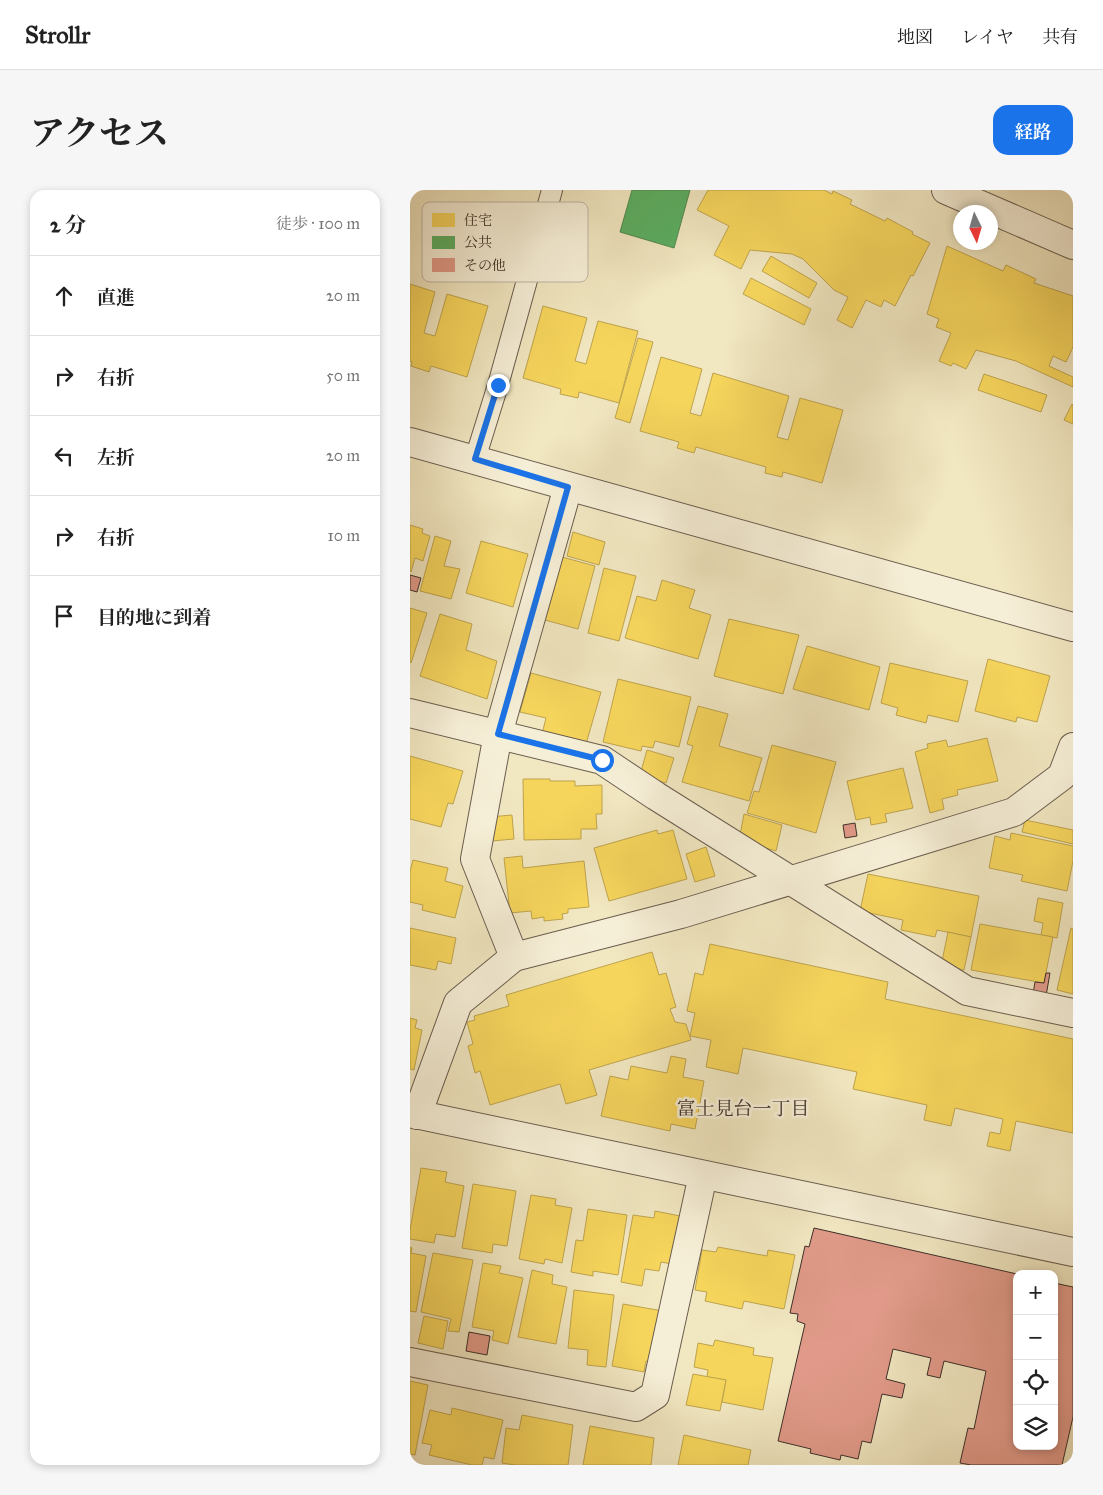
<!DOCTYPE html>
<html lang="ja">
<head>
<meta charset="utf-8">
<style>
	body { margin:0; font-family:"IM FELL Great Primer","Noto Serif JP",serif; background:#f6f6f6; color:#222 }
	.controls { position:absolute; right:15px; bottom:15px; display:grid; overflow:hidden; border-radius:10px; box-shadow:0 2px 8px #0003 }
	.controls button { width:45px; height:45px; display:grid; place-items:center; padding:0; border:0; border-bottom:1px solid #e0e0e0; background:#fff; color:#222; font:25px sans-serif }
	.compass { position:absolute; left:543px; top:15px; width:45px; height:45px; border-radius:50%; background:#fff; box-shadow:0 2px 8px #0003; rotate:175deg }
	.stop { position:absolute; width:15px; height:15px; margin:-11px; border:4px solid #1a73e8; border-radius:50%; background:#fff }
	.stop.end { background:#1a73e8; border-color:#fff; box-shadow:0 1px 5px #0008 }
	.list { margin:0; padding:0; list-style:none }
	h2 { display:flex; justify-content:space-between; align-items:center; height:65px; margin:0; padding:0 20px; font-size:21px }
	h2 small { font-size:16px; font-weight:400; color:#767676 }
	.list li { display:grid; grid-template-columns:32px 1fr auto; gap:15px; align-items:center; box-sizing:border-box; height:80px; padding:0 20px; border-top:1px solid #e0e0e0 }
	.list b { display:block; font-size:19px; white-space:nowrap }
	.list em { font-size:16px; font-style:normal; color:#767676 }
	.icon { flex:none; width:28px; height:28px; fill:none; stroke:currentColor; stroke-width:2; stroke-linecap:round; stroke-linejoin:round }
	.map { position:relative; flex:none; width:663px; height:1275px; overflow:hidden; border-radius:15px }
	header { display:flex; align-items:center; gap:30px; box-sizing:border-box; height:70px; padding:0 25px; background:#fff; border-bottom:1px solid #e0e0e0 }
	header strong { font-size:24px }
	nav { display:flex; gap:28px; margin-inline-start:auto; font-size:18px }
	.intro { display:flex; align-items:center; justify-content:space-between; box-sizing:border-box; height:120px; padding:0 30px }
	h1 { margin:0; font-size:35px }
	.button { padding:12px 22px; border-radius:15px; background:#1a73e8; color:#fff; font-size:18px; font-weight:700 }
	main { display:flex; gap:30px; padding:0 30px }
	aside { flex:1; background:#fff; border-radius:15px; box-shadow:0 2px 8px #0003 }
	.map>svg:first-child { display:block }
	.homes { fill:#f6d55c; stroke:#bea34d }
	.public { fill:#5aae61; stroke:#518850 }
	.building { fill:#e19a89; stroke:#3d2f29 }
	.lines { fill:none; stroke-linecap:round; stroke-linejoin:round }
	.service-casing { stroke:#6a5d4f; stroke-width:22 }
	.minor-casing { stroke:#6a5d4f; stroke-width:30 }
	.tertiary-casing { stroke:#6a5d4f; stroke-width:30 }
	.service { stroke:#f6efd7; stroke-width:20 }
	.minor { stroke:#f6efd7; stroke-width:28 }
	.tertiary { stroke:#f6efd7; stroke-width:28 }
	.route { stroke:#1a73e8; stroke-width:6 }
	.labels { text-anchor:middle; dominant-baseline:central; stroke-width:5; stroke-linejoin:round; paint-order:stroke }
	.neighbourhood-label { font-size:19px; fill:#3d2f29; stroke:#f6efd7 }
	.key { fill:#f6efd7; stroke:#beb5a3; stroke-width:1 }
	.key-label { font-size:14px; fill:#3d2f29 }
</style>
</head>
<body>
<header>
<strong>Strollr</strong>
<nav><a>地図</a><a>レイヤ</a><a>共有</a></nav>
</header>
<div class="intro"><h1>アクセス</h1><a class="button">経路</a></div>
<main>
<aside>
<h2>2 分<small>徒歩 · 100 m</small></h2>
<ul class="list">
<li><svg class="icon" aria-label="ahead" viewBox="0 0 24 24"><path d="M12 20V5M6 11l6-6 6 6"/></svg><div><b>直進</b></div><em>20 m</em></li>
<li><svg class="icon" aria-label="right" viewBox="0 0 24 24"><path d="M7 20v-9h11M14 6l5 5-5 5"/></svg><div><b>右折</b></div><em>50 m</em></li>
<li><svg class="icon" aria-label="left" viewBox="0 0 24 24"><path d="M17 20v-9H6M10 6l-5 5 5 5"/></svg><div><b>左折</b></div><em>20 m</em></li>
<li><svg class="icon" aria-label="right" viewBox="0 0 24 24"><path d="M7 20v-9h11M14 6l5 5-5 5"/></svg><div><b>右折</b></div><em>10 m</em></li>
<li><svg class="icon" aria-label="arrive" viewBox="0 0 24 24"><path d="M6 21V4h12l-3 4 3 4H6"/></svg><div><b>目的地に到着</b></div></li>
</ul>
</aside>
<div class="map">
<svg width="663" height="1275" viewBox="0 0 663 1275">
	<rect width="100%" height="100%" fill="#f1e7c1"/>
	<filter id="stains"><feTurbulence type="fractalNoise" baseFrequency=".004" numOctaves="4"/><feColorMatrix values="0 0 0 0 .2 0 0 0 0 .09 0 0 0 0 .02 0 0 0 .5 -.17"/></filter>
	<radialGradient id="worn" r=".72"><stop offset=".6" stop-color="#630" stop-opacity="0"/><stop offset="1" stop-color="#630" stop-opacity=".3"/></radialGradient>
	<g class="homes">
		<polygon points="298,0 414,0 422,4 423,1 442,10 440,14 475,31 477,28 503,42 502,44 520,53 503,86 501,85 485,116 474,110 471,117 456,110 442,138 427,130 438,107 424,100 393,69 382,64 340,60 331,79 304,65 319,36 287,20"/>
		<polygon points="537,56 593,81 596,75 626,89 624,93 663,106 663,157 656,172 643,166 639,176 663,187 663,197 606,171 566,160 556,179 543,173 541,176 529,171 541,143 526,137 529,129 517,124"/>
		<polygon points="361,66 407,93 399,108 352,81"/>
		<polygon points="341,88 401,119 394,135 333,104"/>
		<polygon points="0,94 25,102 14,143 25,146 37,104 78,116 57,187 21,176 19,182 1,176 2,172 0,171"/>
		<polygon points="133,116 177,128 165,171 176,174 188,131 228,141 209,213 169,202 168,208 150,204 151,199 113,188"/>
		<polygon points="228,148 243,152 220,233 205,228"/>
		<polygon points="251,167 292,179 280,223 291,226 303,183 379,206 367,247 378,250 390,208 433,220 412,293 373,282 372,287 355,283 356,277 286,257 284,263 267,258 269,252 230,241"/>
		<polygon points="574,184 637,205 631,222 568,200"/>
		<polygon points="662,214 663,215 663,234 654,230"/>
		<polygon points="0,335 13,339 12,343 20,346 13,371 5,368 1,382 0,381"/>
		<polygon points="163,342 195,352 189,375 157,366"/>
		<polygon points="25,346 41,351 34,376 50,379 41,409 10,401"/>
		<polygon points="71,351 118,364 103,417 56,403"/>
		<polygon points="152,367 185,376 168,439 135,430"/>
		<polygon points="194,378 226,386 209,451 178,443"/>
		<polygon points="252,390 285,400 279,418 301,425 288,469 215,448 227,406 246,411"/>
		<polygon points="0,418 17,423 1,473 0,472"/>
		<polygon points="30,424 62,434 56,460 87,471 77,509 10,486"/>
		<polygon points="319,429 389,445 373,504 304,486"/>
		<polygon points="397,456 470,477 459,520 383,499"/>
		<polygon points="578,469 640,486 627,532 607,527 606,532 565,521"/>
		<polygon points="480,473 558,491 548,532 518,525 516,533 486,525 488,518 471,513"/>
		<polygon points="121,483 191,502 176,554 132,544 136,528 110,522"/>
		<polygon points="208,489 281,507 269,557 245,551 243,558 232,556 231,561 193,552"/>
		<polygon points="288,516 318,524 309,556 352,568 339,611 272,592 283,556 277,554"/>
		<polygon points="577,548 588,591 547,600 548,605 532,609 534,619 520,623 505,562 518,558 517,554 536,550 538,557"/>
		<polygon points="362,555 426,572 406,643 337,623 344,601 349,602"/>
		<polygon points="237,560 264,568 256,593 230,585"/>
		<polygon points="0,566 53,581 43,614 38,613 31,637 0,629"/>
		<polygon points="493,578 503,618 475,624 477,632 461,635 460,627 446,630 437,591"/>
		<polygon points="113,589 140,589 140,591 165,591 165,596 192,595 192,624 186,624 187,639 171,639 171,649 114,650"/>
		<polygon points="334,624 372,635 366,661 329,650"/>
		<polygon points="102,625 104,649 82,651 79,627"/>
		<polygon points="615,630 663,640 663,654 612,642"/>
		<polygon points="247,640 248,644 263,640 277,689 199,711 184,658"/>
		<polygon points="601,643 663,656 663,671 657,701 611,691 613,685 579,678 585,646 600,650"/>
		<polygon points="296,657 305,686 285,692 276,664"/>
		<polygon points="112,666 113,678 174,671 179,717 158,719 158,723 152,724 153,729 134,731 134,727 122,729 121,721 100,723 94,668"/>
		<polygon points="3,670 38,678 35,691 53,696 45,728 12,720 13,715 0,712 0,681"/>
		<polygon points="458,684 569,706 561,747 527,740 525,747 491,740 493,730 450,721"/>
		<polygon points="628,708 653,713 647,748 631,745 633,733 624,731"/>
		<polygon points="570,734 643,747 634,793 561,780"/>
		<polygon points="0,738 46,748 41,774 28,771 26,780 0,775"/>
		<polygon points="661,738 663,739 663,804 647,800"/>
		<polygon points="538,742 561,747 554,780 531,776"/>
		<polygon points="300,754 478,792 475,809 663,849 663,943 606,931 600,961 577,956 580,942 590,944 593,929 545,918 541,936 514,930 517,915 443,899 447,882 333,858 328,884 296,877 301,850 280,846 285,823 277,821 285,783 293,785"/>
		<polygon points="242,762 249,785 256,783 266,817 260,819 265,832 276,834 281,850 179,880 187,905 156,914 150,894 80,915 70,881 65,883 58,856 63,854 57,832 65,830 64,826 99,816 96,805"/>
		<polygon points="0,828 7,830 5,838 12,840 4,880 0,879"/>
		<polygon points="261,866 276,869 273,887 294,891 285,939 261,934 260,941 191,926 200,886 218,890 221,876 257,883"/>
		<polygon points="11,978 37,982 35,992 54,996 45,1047 26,1044 24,1053 0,1049 0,1040"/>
		<polygon points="63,994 106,1001 97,1056 83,1054 82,1063 52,1058"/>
		<polygon points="121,1005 146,1009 145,1015 162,1018 152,1073 135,1069 134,1074 109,1069"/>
		<polygon points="178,1019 217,1025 208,1085 183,1081 183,1086 161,1082 166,1050 173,1051"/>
		<polygon points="245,1021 275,1027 262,1074 251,1072 249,1081 235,1079 232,1096 211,1092 223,1025 244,1028"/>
		<polygon points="0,1057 2,1058 1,1063 16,1066 6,1122 0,1121"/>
		<polygon points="308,1057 357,1066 358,1060 385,1065 374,1119 334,1111 332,1119 295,1111 297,1102 285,1100 292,1060 306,1062"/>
		<polygon points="23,1063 63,1070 49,1142 38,1141 41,1129 11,1122"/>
		<polygon points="73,1073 91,1076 89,1083 113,1088 98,1154 82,1150 84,1141 62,1137"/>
		<polygon points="122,1080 143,1085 142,1094 157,1097 146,1154 108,1147"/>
		<polygon points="164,1100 204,1105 196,1177 177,1175 178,1160 158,1158"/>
		<polygon points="213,1114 253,1121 239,1172 236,1171 234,1182 202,1176"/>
		<polygon points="14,1126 38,1131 33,1159 8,1153"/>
		<polygon points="305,1150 344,1158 343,1165 363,1168 353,1220 312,1212 316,1190 297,1187 298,1180 284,1177 288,1153 303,1156"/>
		<polygon points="283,1184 316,1190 310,1221 276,1215"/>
		<polygon points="0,1191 18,1195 5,1265 0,1264"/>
		<polygon points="42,1218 93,1230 84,1269 74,1267 72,1275 62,1275 19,1265 22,1255 12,1253 20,1220 41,1225"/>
		<polygon points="112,1225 163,1235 158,1275 105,1275 92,1273 96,1238 109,1240"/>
		<polygon points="180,1236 244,1248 241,1275 173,1275"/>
		<polygon points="274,1245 341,1260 338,1275 268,1275"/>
	</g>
	<polygon class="public" points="222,0 280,0 264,58 210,42"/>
	<g class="building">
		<polygon points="0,385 11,388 7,402 0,400"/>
		<polygon points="445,633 447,646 435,648 433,635"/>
		<polygon points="636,783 640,783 636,806 623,804 625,792 634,793"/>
		<polygon points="404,1038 607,1084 607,1256 644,1256 644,1093 663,1097 663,1227 652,1275 561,1275 550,1273 558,1238 564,1239 576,1181 534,1171 530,1188 517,1185 521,1168 483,1159 476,1189 495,1194 492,1208 472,1204 461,1253 452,1251 448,1269 431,1265 430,1270 400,1263 401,1259 368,1251 395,1134 387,1131 388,1124 380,1123 395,1056 399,1057"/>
		<polygon points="59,1142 80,1146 77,1165 56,1161"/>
	</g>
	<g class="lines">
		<g class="service-casing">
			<polyline id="service" points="65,269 88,195 142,0"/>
		</g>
		<g class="minor-casing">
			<g id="minor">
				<polyline points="536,0 663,55"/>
				<polyline points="0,523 192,570 246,606 557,801 663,823"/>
				<polyline points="104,767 65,669 88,544 158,297"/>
				<polyline points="0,923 663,1062"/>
				<polyline points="7,925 48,813 104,767 271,724 604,622 652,586 663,557"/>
				<polyline points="0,1172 226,1217 245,1205 293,985"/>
			</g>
		</g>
		<g class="tertiary-casing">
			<polyline id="tertiary" points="0,252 663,437"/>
		</g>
		<use href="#service" class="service"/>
		<use href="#minor" class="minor"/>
		<use href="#tertiary" class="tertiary"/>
	</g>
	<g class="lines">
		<polyline class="route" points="88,195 65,269 158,297 88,544 192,570"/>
	</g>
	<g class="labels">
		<g class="neighbourhood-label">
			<text x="333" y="918">富士見台一丁目</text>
		</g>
	</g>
	<rect x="12" y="12" width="166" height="80" rx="8" class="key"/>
	<rect x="22" y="23" width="23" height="14" fill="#f6d55c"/>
	<rect x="22" y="46" width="23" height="13" fill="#5aae61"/>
	<rect x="22" y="68" width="23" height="14" fill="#e19a89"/>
	<g class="key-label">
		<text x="54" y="35">住宅</text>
		<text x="54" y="57">公共</text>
		<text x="54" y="80">その他</text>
	</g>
	<rect width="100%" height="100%" filter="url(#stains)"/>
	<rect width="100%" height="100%" fill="url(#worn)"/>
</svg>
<div class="controls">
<button>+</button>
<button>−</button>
<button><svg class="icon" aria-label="locate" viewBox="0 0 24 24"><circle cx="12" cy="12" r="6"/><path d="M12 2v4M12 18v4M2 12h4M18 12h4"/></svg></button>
<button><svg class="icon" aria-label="layers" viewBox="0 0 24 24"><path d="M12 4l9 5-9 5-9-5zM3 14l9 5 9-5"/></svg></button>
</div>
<svg class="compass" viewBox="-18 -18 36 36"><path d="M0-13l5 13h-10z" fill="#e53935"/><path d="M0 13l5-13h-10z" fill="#767676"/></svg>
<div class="stop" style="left:192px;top:570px"></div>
<div class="stop end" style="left:88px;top:195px"></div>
</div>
</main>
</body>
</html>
